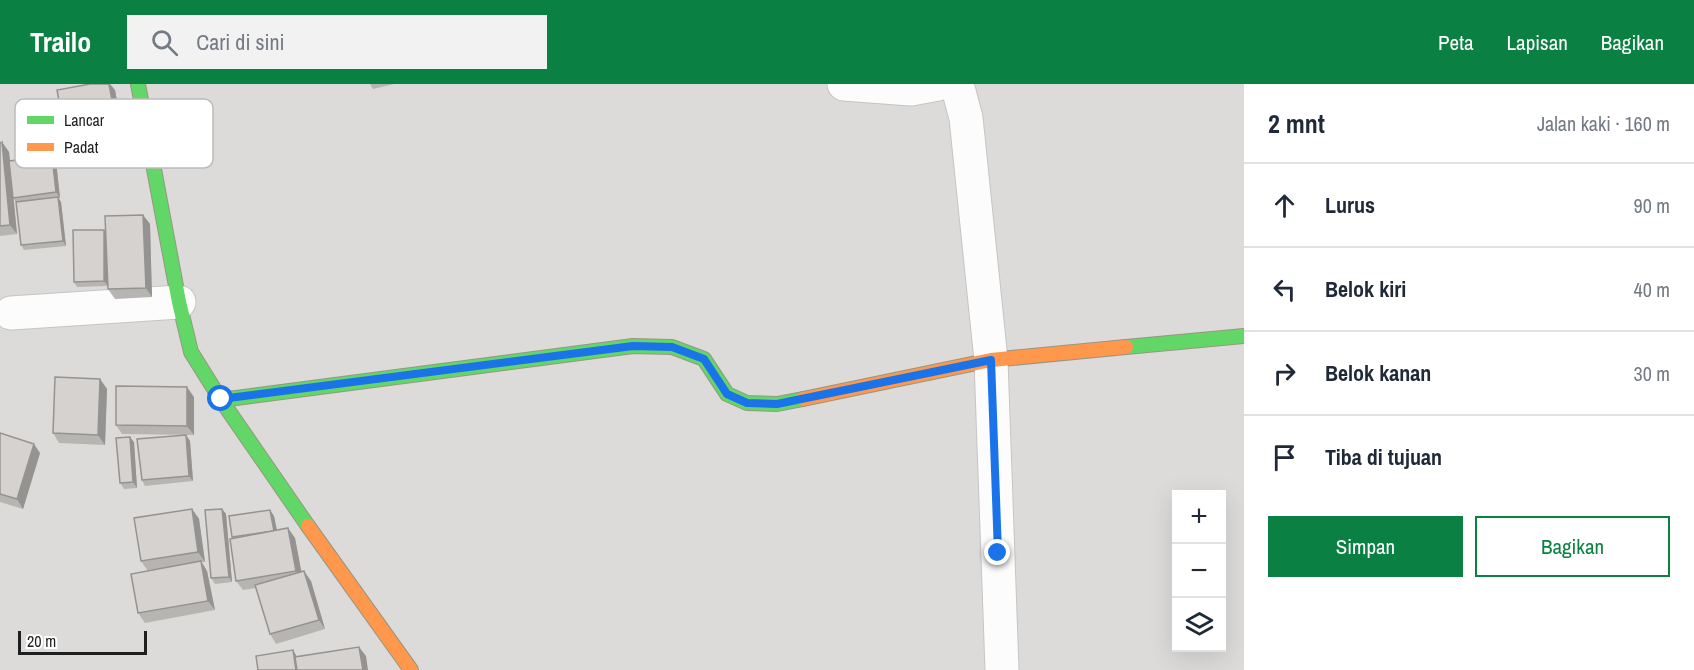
<!DOCTYPE html>
<html lang="id">
<head>
<meta charset="utf-8">
<style>
	body { margin:0; font-family:"Archivo Narrow",sans-serif; background:#f2f2f3; color:#1f2937 }
	.controls { position:absolute; right:18px; bottom:18px; display:grid; overflow:hidden; border-radius:0px; box-shadow:0 6px 24px #0002 }
	.controls button { width:54px; height:54px; display:grid; place-items:center; padding:0; border:0; border-bottom:2px solid #e0e1e3; background:#fff; color:#1f2937; font:30px sans-serif }
	.scale { position:absolute; left:18px; bottom:15px; width:129px; box-sizing:border-box; padding-left:6px; border:3px solid #1f1f1f; border-top:0; font-size:16px; line-height:21px; white-space:nowrap; color:#1f1f1f; -webkit-text-stroke:4px #fff; paint-order:stroke }
	.stop { position:absolute; width:18px; height:18px; margin:-14px; border:4px solid #1a73e8; border-radius:50%; background:#fff }
	.stop.end { background:#1a73e8; border-color:#fff; box-shadow:0 2px 6px #0008 }
	.list { margin:0; padding:0; list-style:none }
	h2 { display:flex; justify-content:space-between; align-items:center; height:78px; margin:0; padding:0 24px; font-size:26px }
	h2 small { font-size:20px; font-weight:400; color:#747a83 }
	.list li { display:grid; grid-template-columns:39px 1fr auto; gap:18px; align-items:center; box-sizing:border-box; height:84px; padding:0 24px; border-top:2px solid #e0e1e3 }
	.list b { display:block; font-size:22px; white-space:nowrap }
	.list em { font-size:20px; font-style:normal; color:#747a83 }
	.actions { display:flex; gap:12px; padding:18px 24px }
	.actions a { flex:1; padding:14px 0; border:2px solid #0b8043; border-radius:0px; text-align:center; font-size:21px; color:#0b8043 }
	.actions .main { background:#0b8043; color:#fff }
	.icon { flex:none; width:33px; height:33px; fill:none; stroke:currentColor; stroke-width:2; stroke-linecap:round; stroke-linejoin:round }
	.map { position:relative; flex:none; width:1244px; height:586px; overflow:hidden }
	header { display:flex; align-items:center; gap:36px; box-sizing:border-box; height:84px; padding:0 30px; background:#0b8043; color:#fff }
	header strong { font-size:28px }
	nav { display:flex; gap:33px; margin-inline-start:auto; font-size:21px }
	.search { width:420px; height:54px; background:#f2f2f3; display:flex; align-items:center; gap:15px; box-sizing:border-box; padding:0 21px; border-radius:0px; color:#747a83; font-size:22px }
	main { display:flex }
	aside { flex:1; background:#fff }
	.map>svg:first-child { display:block }
	.residential { fill:#dddbd9; fill-rule:evenodd }
	.lines { fill:none; stroke-linecap:round; stroke-linejoin:round }
	.street-casing { stroke:#c6c5c4; stroke-width:35 }
	.fast-casing { stroke:#979780; stroke-width:16 }
	.slow-casing { stroke:#979780; stroke-width:16 }
	.street { stroke:#fcfcfc; stroke-width:33 }
	.fast { stroke:#63d668; stroke-width:14 }
	.slow { stroke:#ff974d; stroke-width:14 }
	.wall { fill:#b7b5b2 }
	.shaded-wall { fill:#959391 }
	.building { fill:#d5d2cf; stroke:#959391; stroke-width:1.5 }
	.route { stroke:#1a73e8; stroke-width:8 }
	.key { fill:#fff; stroke:#bcbcbc; stroke-width:1.5 }
	.key-label { font-size:16px; fill:#1f1f1f }
</style>
</head>
<body>
<header>
<strong>Trailo</strong>
<div class="search"><svg class="icon" aria-label="search" viewBox="0 0 24 24"><circle cx="10" cy="10" r="6"/><path d="M15 15l6 6"/></svg>Cari di sini</div>
<nav><a>Peta</a><a>Lapisan</a><a>Bagikan</a></nav>
</header>
<main>
<div class="map">
<svg width="1244" height="586" viewBox="0 0 1244 586">
	<rect width="100%" height="100%" fill="#eeebe8"/>
	<path class="residential" d="M0,0H1244V586H0ZM1176,410H1222V564H1176Z"/>
	<g class="lines">
		<g class="street-casing">
			<g id="street">
				<polyline points="844,0 911,5 938,0"/>
				<polyline points="957,0 966,34 991,276 1002,586"/>
				<polyline points="11,229 179,218"/>
			</g>
		</g>
		<g class="fast-casing">
			<g id="fast">
				<polyline points="138,0 179,218 191,268 221,316 308,442"/>
				<polyline points="1126,263 1244,252"/>
				<polyline points="221,316 633,262 672,263 704,275 727,310 747,319 777,320 803,315"/>
			</g>
		</g>
		<g class="slow-casing">
			<g id="slow">
				<polyline points="803,315 991,276 1126,263"/>
				<polyline points="308,442 411,586"/>
			</g>
		</g>
		<use href="#street" class="street"/>
		<use href="#fast" class="fast"/>
		<use href="#slow" class="slow"/>
	</g>
	<g class="wall">
		<polygon points="370,0 394,0 373,5"/>
		<polygon points="115,6 126,68 75,78 68,69"/>
		<polygon points="2,58 9,68 10,77 56,77 60,114 58,114 61,118 66,162 24,166 21,161 16,118 13,114 13,108 17,150 0,152 0,59"/>
		<polygon points="143,131 150,140 152,213 115,215 108,205 108,202 77,203 74,198 106,149"/>
		<polygon points="100,295 107,305 105,361 59,359 53,349"/>
		<polygon points="194,313 194,351 122,350 116,341"/>
		<polygon points="0,349 40,369 23,425 0,418"/>
		<polygon points="186,351 190,357 193,397 145,402 142,396"/>
		<polygon points="134,358 137,404 124,405 120,399"/>
		<polygon points="192,425 199,435 205,478 201,478 207,487 215,526 145,539 138,529 148,487 141,477"/>
		<polygon points="222,425 226,430 232,498 215,500 211,494"/>
		<polygon points="274,432 277,446 295,454 301,488 311,497 325,545 276,560 270,550 256,504 243,506 236,497 232,453"/>
	</g>
	<g class="shaded-wall">
		<polygon points="109,0 110,0 115,6 126,68 120,59"/>
		<polygon points="2,58 9,68 17,150 10,141"/>
		<polygon points="52,72 56,77 60,114 56,108"/>
		<polygon points="58,113 61,118 66,162 63,157"/>
		<polygon points="143,131 150,140 152,213 146,204"/>
		<polygon points="104,146 107,151 108,202 104,197"/>
		<polygon points="100,295 107,305 105,361 98,351"/>
		<polygon points="187,303 194,313 194,351 187,342"/>
		<polygon points="186,351 190,357 193,397 189,392"/>
		<polygon points="130,353 134,358 137,404 133,398"/>
		<polygon points="34,360 40,369 23,425 17,415"/>
		<polygon points="192,425 199,435 205,478 198,468"/>
		<polygon points="222,425 226,430 232,498 229,493"/>
		<polygon points="270,426 274,432 278,452 274,447"/>
		<polygon points="288,444 295,454 303,496 296,487"/>
		<polygon points="201,477 207,487 215,526 208,517"/>
		<polygon points="304,487 311,497 325,545 319,536"/>
		<polygon points="359,563 366,572 368,586 363,586"/>
		<polygon points="293,566 296,571 299,586 296,586"/>
	</g>
	<g class="building">
		<polygon points="90,0 109,0 120,59 68,69 57,6"/>
		<polygon points="2,58 10,141 0,142 0,59"/>
		<polygon points="52,72 56,108 13,114 9,77"/>
		<polygon points="58,113 63,157 21,161 16,118"/>
		<polygon points="143,131 146,204 108,205 105,132"/>
		<polygon points="73,146 104,146 104,197 74,198"/>
		<polygon points="55,293 100,295 98,351 53,349"/>
		<polygon points="116,302 187,303 187,342 116,341"/>
		<polygon points="0,349 34,360 17,415 0,410"/>
		<polygon points="186,351 189,392 142,396 137,355"/>
		<polygon points="130,353 133,398 120,399 116,354"/>
		<polygon points="192,425 198,468 141,477 134,434"/>
		<polygon points="222,425 229,493 211,494 205,426"/>
		<polygon points="270,426 274,447 232,453 229,432"/>
		<polygon points="288,444 296,487 236,497 230,455"/>
		<polygon points="201,477 208,517 138,529 131,490"/>
		<polygon points="304,487 319,536 270,550 255,501"/>
		<polygon points="359,563 363,586 297,586 295,573"/>
		<polygon points="293,566 296,586 258,586 256,572"/>
	</g>
	<g class="lines">
		<polyline class="route" points="221,315 633,262 672,263 704,275 727,310 747,319 777,320 991,276 998,469"/>
	</g>
	<rect x="15" y="15" width="198" height="69" rx="9" class="key"/>
	<rect x="27" y="32" width="27" height="8" fill="#63d668"/>
	<rect x="27" y="59" width="27" height="8" fill="#ff974d"/>
	<g class="key-label">
		<text x="64" y="42">Lancar</text>
		<text x="64" y="69">Padat</text>
	</g>
</svg>
<div class="controls">
<button>+</button>
<button>−</button>
<button><svg class="icon" aria-label="layers" viewBox="0 0 24 24"><path d="M12 4l9 5-9 5-9-5zM3 14l9 5 9-5"/></svg></button>
</div>
<div class="scale">20 m</div>
<div class="stop" style="left:221px;top:315px"></div>
<div class="stop end" style="left:998px;top:469px"></div>
</div>
<aside>
<h2>2 mnt<small>Jalan kaki · 160 m</small></h2>
<ul class="list">
<li><svg class="icon" aria-label="ahead" viewBox="0 0 24 24"><path d="M12 20V5M6 11l6-6 6 6"/></svg><div><b>Lurus</b></div><em>90 m</em></li>
<li><svg class="icon" aria-label="left" viewBox="0 0 24 24"><path d="M17 20v-9H6M10 6l-5 5 5 5"/></svg><div><b>Belok kiri</b></div><em>40 m</em></li>
<li><svg class="icon" aria-label="right" viewBox="0 0 24 24"><path d="M7 20v-9h11M14 6l5 5-5 5"/></svg><div><b>Belok kanan</b></div><em>30 m</em></li>
<li><svg class="icon" aria-label="arrive" viewBox="0 0 24 24"><path d="M6 21V4h12l-3 4 3 4H6"/></svg><div><b>Tiba di tujuan</b></div></li>
</ul>
<div class="actions"><a class="main">Simpan</a><a>Bagikan</a></div>
</aside>
</main>
</body>
</html>
